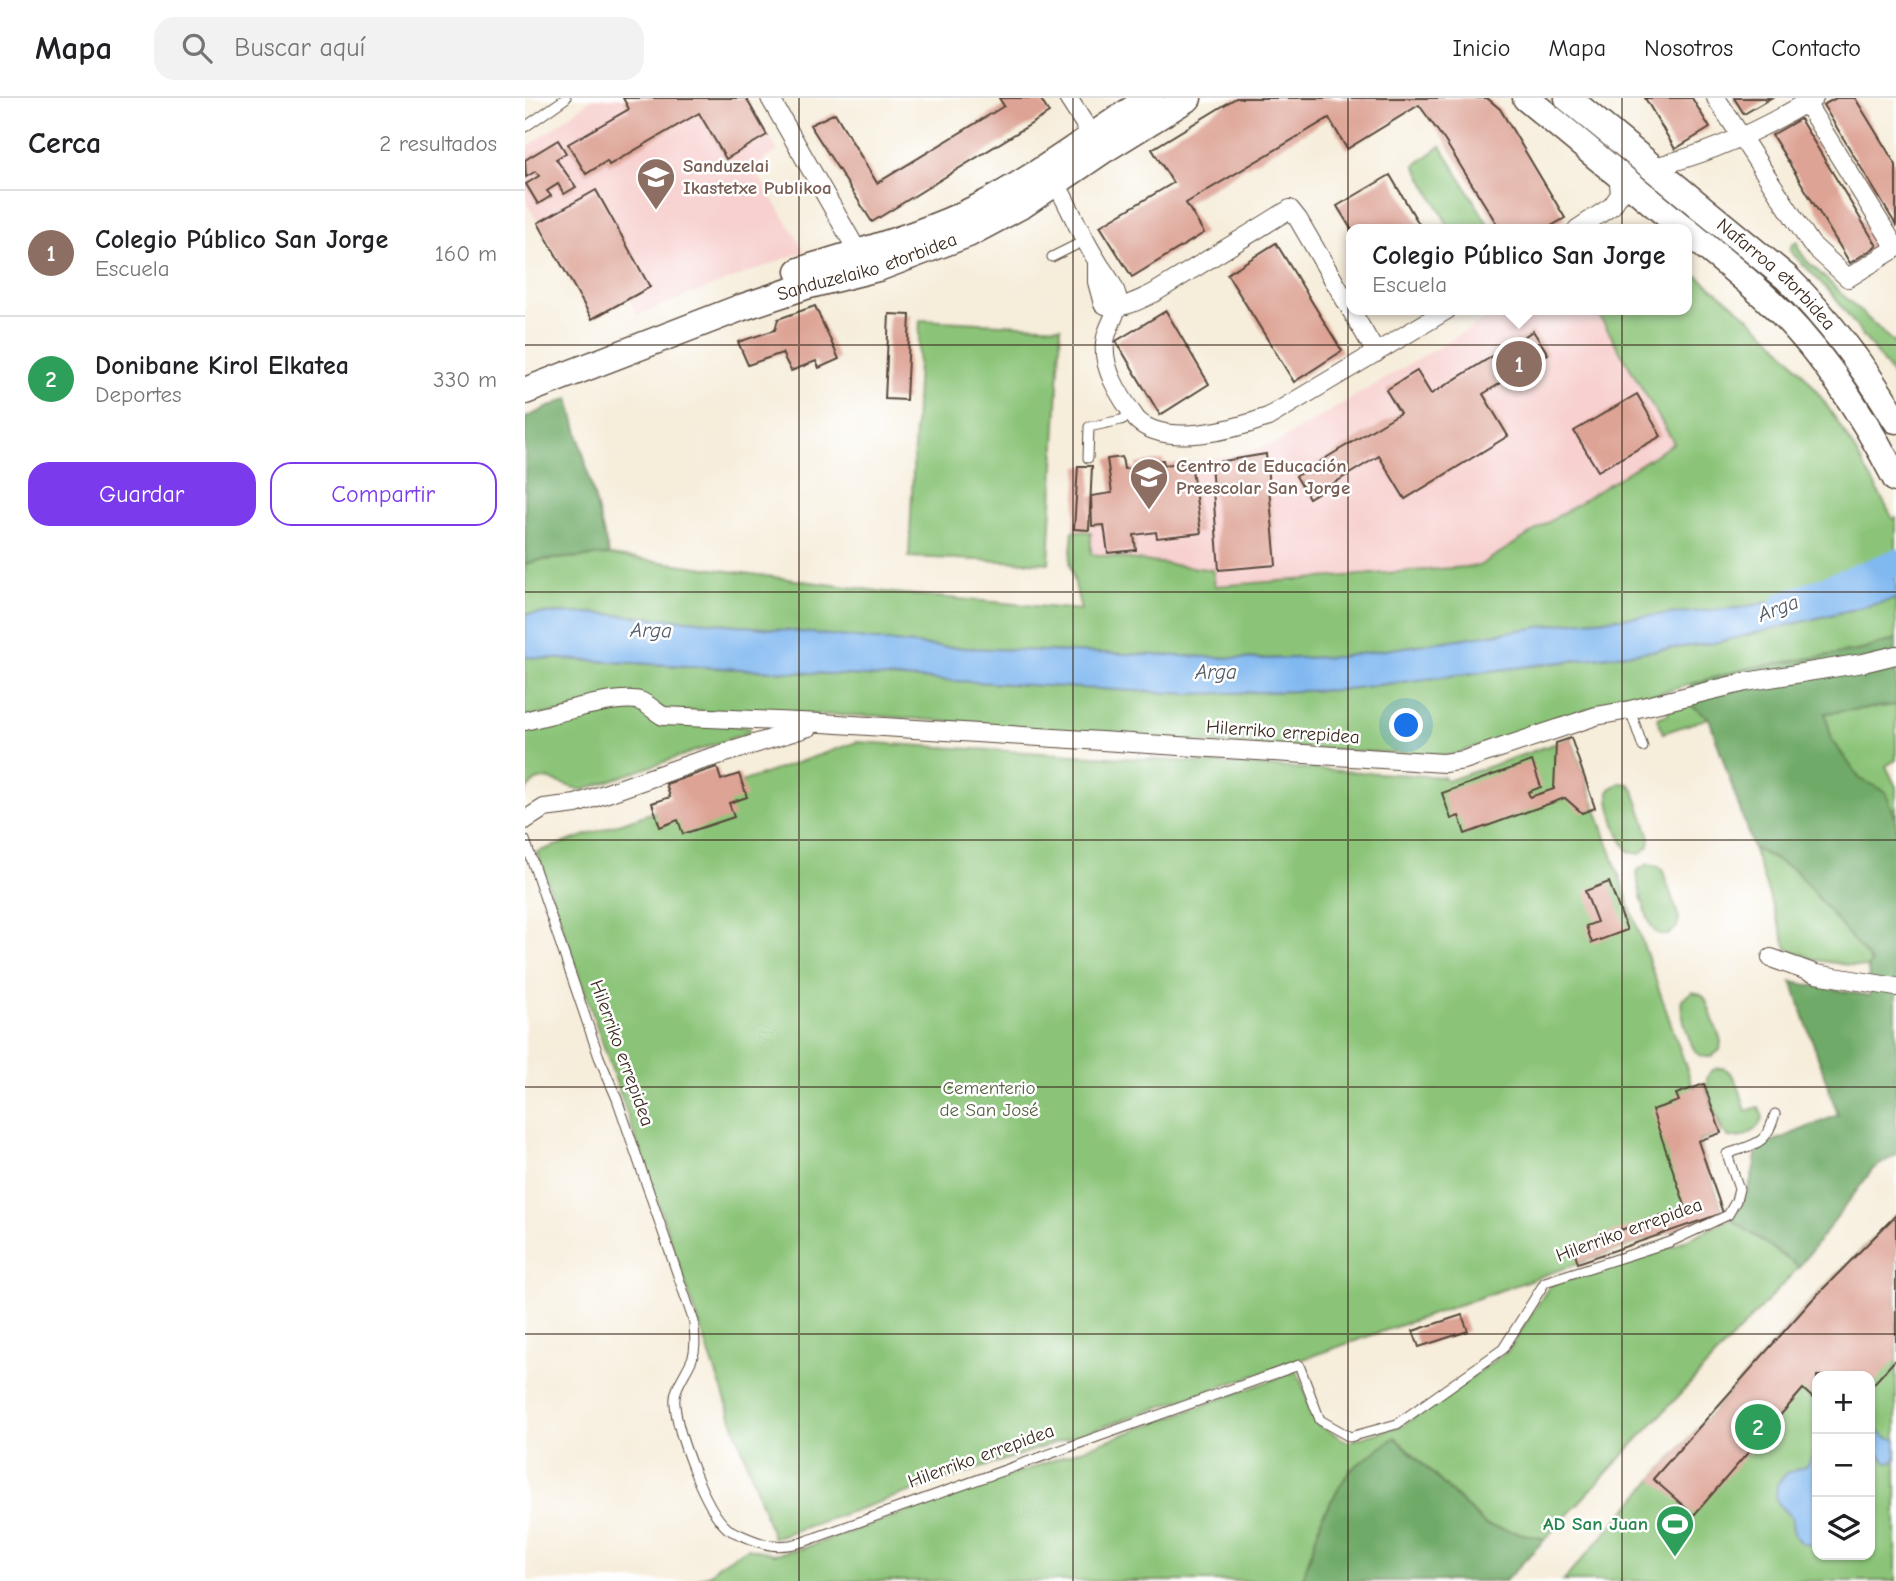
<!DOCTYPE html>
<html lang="es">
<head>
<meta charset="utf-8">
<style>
	body { margin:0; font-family:"Comic Neue",sans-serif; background:#f2f2f2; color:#202124 }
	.controls { position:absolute; right:21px; bottom:21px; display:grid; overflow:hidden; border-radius:14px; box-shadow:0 2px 5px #0004 }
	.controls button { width:63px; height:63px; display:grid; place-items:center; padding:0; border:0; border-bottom:2px solid #e0e0e0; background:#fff; color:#202124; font:35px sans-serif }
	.you { position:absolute; left:882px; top:628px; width:24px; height:24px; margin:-18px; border:5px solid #fff; border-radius:50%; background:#1a73e8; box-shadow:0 0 0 10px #1a73e833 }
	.badge { display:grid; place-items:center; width:46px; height:46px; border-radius:50%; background:#7c3aed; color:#fff; font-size:23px; font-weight:700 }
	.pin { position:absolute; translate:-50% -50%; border:4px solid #fff; box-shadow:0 2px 7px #0006 }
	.popup { position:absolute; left:821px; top:126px; width:346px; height:91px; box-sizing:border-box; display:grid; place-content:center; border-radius:14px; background:#fff; filter:drop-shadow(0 2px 5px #0005); font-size:23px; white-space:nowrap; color:#757577 }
	.popup b { font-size:26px; color:#202124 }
	.popup::after { content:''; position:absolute; left:50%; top:100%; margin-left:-14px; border:14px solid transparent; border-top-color:#fff }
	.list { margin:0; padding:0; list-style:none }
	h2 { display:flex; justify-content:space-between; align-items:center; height:91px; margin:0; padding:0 28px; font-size:30px }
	h2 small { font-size:23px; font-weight:400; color:#757577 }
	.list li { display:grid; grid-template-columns:46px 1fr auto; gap:21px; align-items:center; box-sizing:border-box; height:126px; padding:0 28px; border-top:2px solid #e0e0e0 }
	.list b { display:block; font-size:26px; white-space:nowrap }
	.list p { margin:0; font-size:23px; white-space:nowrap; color:#757577 }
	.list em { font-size:23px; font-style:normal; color:#757577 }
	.actions { display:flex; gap:14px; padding:21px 28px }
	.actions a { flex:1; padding:16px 0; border:2px solid #7c3aed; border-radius:21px; text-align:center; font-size:24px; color:#7c3aed }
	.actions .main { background:#7c3aed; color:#fff }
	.icon { flex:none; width:38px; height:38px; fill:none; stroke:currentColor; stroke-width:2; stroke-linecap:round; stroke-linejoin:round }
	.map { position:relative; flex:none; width:1371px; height:1483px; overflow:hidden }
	header { display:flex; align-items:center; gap:42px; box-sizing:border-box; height:98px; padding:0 35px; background:#fff; border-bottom:2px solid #e0e0e0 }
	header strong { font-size:33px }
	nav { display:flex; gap:38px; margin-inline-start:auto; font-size:24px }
	.search { width:490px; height:63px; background:#f2f2f2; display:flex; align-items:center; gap:18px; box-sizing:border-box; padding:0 24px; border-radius:21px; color:#757577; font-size:26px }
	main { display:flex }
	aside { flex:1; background:#fff }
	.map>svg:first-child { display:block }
	.built { fill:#f7d0cf }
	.green { fill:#8bc478; stroke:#63774b; stroke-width:2; fill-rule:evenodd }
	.forest { fill:#70aa68; stroke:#566a43; stroke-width:2 }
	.water { fill:#80b8f0; stroke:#5e7187; stroke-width:2 }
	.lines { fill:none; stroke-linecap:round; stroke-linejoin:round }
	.river { stroke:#80b8f0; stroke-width:28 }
	.building { fill:#dda394 }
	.service-casing { stroke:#57473a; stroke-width:11 }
	.minor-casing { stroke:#57473a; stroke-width:20 }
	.secondary-casing { stroke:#57473a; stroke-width:29 }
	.service { stroke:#fff; stroke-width:9 }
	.minor { stroke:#fff; stroke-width:18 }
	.secondary { stroke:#fff; stroke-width:26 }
	.grid { fill:none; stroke:#3b2a1e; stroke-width:2; stroke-opacity:0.55 }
	.labels { text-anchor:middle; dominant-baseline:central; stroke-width:5; stroke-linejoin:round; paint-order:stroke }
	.education-label { font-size:19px; font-weight:bold; fill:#785e54; stroke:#fff; text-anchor:start }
	.street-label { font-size:19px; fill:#3b2a1e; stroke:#fff }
	.park-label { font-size:19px; fill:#57603e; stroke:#fff }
	.leisure-label { font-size:19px; font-weight:bold; fill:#27864d; stroke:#fff; text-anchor:end }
	.water-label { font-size:21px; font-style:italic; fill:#535c68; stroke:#fff }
</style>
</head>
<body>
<header>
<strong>Mapa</strong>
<div class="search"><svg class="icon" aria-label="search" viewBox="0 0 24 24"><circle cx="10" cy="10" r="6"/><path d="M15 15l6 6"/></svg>Buscar aquí</div>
<nav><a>Inicio</a><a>Mapa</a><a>Nosotros</a><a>Contacto</a></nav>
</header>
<main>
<aside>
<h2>Cerca<small>2 resultados</small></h2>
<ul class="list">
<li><span class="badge" style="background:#8d6e63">1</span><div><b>Colegio Público San Jorge</b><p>Escuela</p></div><em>160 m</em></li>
<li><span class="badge" style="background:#2e9e5b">2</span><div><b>Donibane Kirol Elkatea</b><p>Deportes</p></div><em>330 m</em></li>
</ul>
<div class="actions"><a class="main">Guardar</a><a>Compartir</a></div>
</aside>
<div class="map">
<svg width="1371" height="1483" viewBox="0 0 1371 1483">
	<rect width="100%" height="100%" fill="#fff"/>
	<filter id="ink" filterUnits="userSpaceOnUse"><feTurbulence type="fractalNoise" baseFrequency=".0143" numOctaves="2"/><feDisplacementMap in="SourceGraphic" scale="14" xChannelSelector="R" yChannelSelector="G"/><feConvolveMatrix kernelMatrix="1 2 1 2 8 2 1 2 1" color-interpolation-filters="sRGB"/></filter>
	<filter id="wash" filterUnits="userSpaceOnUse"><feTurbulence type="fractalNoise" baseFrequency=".00686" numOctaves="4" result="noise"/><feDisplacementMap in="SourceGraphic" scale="28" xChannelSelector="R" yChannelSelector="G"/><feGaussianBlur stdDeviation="1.57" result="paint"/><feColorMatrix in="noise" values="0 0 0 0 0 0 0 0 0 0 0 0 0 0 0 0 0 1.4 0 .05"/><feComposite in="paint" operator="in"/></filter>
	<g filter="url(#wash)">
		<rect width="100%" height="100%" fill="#f6edda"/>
		<g class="built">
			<polygon points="68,0 221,0 253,53 228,69 280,153 112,217 104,201 67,221 0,102 0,51"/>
			<polygon points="976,212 1071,212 1149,345 954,468 690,488 565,456 566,398 587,395 582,361 597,359 599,371 611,370 611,366 638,362 639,367 706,358 751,345"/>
		</g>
		<g class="green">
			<polygon points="916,48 966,131 925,131 890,67"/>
			<polygon points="1273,144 1273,150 1281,162 1371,247 1371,282 1307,196 1265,153 1267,146"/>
			<path d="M1173,178C1207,205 1246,236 1273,269C1311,315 1340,369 1368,421L1371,420V474L1352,483L1214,510L1049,524L813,559L736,561L415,549L173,523L64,515L0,516V466L15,462L84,457L368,495L556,512L545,465L548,433L566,434V456L688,472L690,488L954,468L1149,345L1071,212H1162V185Z"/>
			<polygon points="395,222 536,229 524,465 384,459"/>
			<polygon points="1371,501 1371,541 1337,552 1224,570 1110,602 1060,612 924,658 668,644 356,618 139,613 126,603 0,619 0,559 664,596 813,592 1189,545"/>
			<path d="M102,607L225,630V634L58,692C36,689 16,668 0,694V630Z"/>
			<polygon points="1166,607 1184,620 1138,635 1132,620 1143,616 1143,612"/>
			<polygon points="1371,607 1371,662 1361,668 1371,689 1371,721 1360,693 1335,681 1307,642 1300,615"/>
			<polygon points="1046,640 1168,989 1179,986 1196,1035 1173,1043 1198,1115 778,1261 248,1440 12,754 332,644 919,679 922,683"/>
			<path d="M1095,685L1104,686L1108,690L1125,739L1124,748L1115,756L1105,754C1095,745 1080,703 1085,691Z"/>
			<polygon points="1228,750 1271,773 1347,864 1343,870 1291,862 1262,850"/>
			<path d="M1123,766L1132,768L1137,771L1154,820L1152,829L1143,837C1139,837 1137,838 1132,835C1123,829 1110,782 1113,772Z"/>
			<path d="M1167,894L1176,896L1180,900L1196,943L1195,952L1186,959C1180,959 1179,960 1174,957C1165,951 1154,911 1157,901Z"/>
			<path d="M1198,970C1213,976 1216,998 1221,1013L1234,1009L1238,1020C1232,1033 1218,1043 1203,1039C1196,1032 1180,992 1182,982C1183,973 1190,970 1198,970Z"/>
			<path d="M1371,1117V1483H1038L1287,1202ZM1292,1278H1345V1457H1292Z"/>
			<polygon points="1206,1121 1274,1169 1020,1441 960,1427 870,1339 783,1465 777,1483 169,1483 187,1475 193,1467 223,1450 249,1456 279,1450 501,1372 772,1273 793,1327 823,1344 878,1327 983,1253 1025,1187 1146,1149"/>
		</g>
		<g class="forest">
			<polygon points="44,300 84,457 15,462 0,466 0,320"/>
			<path d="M1371,541V607L1300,615L1307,642L1335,681L1360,693L1371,721V1057L1348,1071L1274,1169L1206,1121C1223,1102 1229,1075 1232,1050L1313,1017L1267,884L1345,898L1343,870L1346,864L1271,773L1228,750L1184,620L1166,607V586L1224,570L1337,552Z"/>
			<polygon points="870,1339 960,1427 1020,1441 980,1483 777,1483 798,1417 824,1373"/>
		</g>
		<g class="water">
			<polygon points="1371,474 1371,501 1189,545 813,592 664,596 0,559 0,516 64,515 173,523 415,549 736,561 813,559 1049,524 1214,510 1352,483"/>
			<polygon points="1351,1331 1361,1339 1371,1341 1371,1363 1362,1364 1355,1357 1345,1355 1345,1333"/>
			<path d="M1292,1353V1446C1272,1449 1267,1438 1267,1420L1253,1406L1251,1399L1252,1386L1262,1375L1280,1369Z"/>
		</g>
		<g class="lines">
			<polyline class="river" points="1259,508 1371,465"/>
		</g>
		<g id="blocks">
			<g class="building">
				<polygon points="98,0 221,0 242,37 201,61 174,15 84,67 82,63 61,76 43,46 104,11"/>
				<polygon points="474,0 515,0 524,15 347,124 285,27 310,15 352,85 479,8"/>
				<polygon points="711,0 962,0 975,11 1040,120 1021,131 975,131 920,43 894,7 822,51 804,20 661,105 679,135 607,179 575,128 648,85 627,51"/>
				<polygon points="1120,0 1167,0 1185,30 1150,51"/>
				<polygon points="1209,0 1246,0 1219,16"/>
				<polygon points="1311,0 1330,0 1371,67 1371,127 1298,7"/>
				<polygon points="1275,21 1352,148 1325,165 1247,37"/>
				<polygon points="33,42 41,55 31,61 51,89 39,96 33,86 22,93 26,98 13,106 1,86 14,78 11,73 1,79 0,62"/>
				<polygon points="865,77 897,131 826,131 812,108"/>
				<polygon points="71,92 125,189 67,221 13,125"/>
				<polygon points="751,145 817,253 769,284 702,176"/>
				<polygon points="290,208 314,261 294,270 291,263 266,273 257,255 223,267 213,244 250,232 253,221"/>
				<polygon points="641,213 684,286 635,317 591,243"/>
				<polygon points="364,216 385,217 381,302 360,301"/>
				<polygon points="1008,233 1023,256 958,296 983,338 880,401 854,358 784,400 771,378 875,315 861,292 892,273 906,296"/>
				<polygon points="1112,296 1136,338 1073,373 1049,333"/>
				<polygon points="741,356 751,467 694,472 686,365"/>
				<polygon points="597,359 599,371 612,370 611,366 638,362 639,367 666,364 676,435 632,440 631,434 609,437 611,452 583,455 579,427 567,428 566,398 587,395 582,361"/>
				<polygon points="553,368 567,368 564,432 549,431"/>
				<polygon points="1046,640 1070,710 1057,715 1040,700 940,736 934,718 926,721 917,695 1007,663 1016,689 1003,694 1005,699 1029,691 1031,645"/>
				<polygon points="192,669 196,682 214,676 222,699 204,705 209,719 158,736 153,722 135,729 127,705 145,699 141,686"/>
				<polygon points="1084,784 1102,832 1067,845 1061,828 1072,824 1060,793"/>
				<polygon points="1179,986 1196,1035 1173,1043 1198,1115 1053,1165 1048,1148 1161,1110 1127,1012 1154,1003 1151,996"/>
				<polygon points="1371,1117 1371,1261 1345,1290 1345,1278 1292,1278 1292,1304 1278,1291 1169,1417 1128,1381 1287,1202"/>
				<polygon points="937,1217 943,1233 894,1249 888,1233"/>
			</g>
		</g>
	</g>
	<g filter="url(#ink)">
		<use href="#blocks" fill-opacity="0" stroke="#57473a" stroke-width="2"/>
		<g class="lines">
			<g class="service-casing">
				<g id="service">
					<polyline points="0,29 41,0"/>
					<polyline points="527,159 561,142"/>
					<polyline points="563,360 564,329 596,322 608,316"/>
					<polyline points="1105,612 1118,649"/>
					<path d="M0,742L74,959L92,1001L169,1224C169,1236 172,1250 167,1261C161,1276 148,1290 150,1306C152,1335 180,1411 202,1430C205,1433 212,1435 216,1437C241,1448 252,1451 278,1444L774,1267L795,1322L825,1339L872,1326L978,1251L1020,1184L1145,1144L1203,1117L1211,1103L1214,1091L1202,1056C1231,1045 1241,1048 1250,1016"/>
				</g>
			</g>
			<g class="minor-casing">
				<g id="minor">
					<polyline points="245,0 333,154"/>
					<polyline points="543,0 573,47"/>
					<polyline points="1191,0 1286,146 1323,180 1371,150"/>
					<polyline points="1281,5 1371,150"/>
					<path d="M1128,69C1186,56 1238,31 1289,0"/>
					<path d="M526,76C542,103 554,134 571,161C578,174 588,183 592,198C595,213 584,225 581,239C574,268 596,300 612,322C641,350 710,331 743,319L922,212"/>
					<polyline points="1052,131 1087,108 1095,96 1093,75"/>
					<path d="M572,163V184L578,206C594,214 614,202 629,195L765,111L773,121L826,212"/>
					<polyline points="826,212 851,255"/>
					<path d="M0,623C25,617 94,596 115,603C123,606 131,614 138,618L297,625L919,665L939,662L1071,618L1105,612L1221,584L1338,565L1371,557"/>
					<polyline points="0,722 19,710 51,706 168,665 284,629"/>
					<polyline points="1246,860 1291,876 1371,889"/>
				</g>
			</g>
			<g class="secondary-casing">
				<g id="secondary">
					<polyline points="1001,0 1159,131"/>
					<path id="s1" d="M1043,0L1262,180C1305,223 1340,270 1371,322"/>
					<path d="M1162,133C1188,155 1215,176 1240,199C1295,249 1337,315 1371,381"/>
					<path d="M274,173C333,154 399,137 454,109C514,78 568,36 625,0"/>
					<path id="s2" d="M0,293L215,210L281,188L353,170L443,136L499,106L577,53L663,0"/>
				</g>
			</g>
			<use href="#service" class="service"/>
			<use href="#minor" class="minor"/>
			<use href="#secondary" class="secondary"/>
		</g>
	</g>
	<path class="grid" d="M274,0V1483M548,0V1483M823,0V1483M1097,0V1483M0,247H1371M0,494H1371M0,742H1371M0,989H1371M0,1236H1371"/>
	<defs>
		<g id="school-pin" transform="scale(2.0125)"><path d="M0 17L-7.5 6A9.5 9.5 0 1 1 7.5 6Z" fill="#8d6e63" stroke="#fff"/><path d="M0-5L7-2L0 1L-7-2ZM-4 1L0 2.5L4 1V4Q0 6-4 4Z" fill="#fff"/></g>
		<g id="stadium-pin" transform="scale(2.0125)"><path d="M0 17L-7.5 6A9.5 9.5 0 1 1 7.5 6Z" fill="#2e9e5b" stroke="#fff"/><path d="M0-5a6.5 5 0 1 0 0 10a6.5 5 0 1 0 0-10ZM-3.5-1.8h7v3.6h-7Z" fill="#fff"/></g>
	</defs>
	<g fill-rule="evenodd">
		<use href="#school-pin" x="131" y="79"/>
		<use href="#school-pin" x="624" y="379"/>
		<use href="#stadium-pin" x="1150" y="1426"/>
	</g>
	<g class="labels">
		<g class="education-label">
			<text x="158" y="68">Sanduzelai<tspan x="158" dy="22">Ikastetxe Publikoa</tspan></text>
			<text x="651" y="368">Centro de Educación<tspan x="651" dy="22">Preescolar San Jorge</tspan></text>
		</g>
		<g class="street-label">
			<text stroke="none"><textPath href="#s2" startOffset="364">Sanduzelaiko etorbidea</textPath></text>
			<text stroke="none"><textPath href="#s1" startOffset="273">Nafarroa etorbidea</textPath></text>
			<text transform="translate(758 634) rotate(4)">Hilerriko errepidea</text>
			<text transform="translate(97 955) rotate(70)">Hilerriko errepidea</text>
			<text transform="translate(1104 1132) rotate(-20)">Hilerriko errepidea</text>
			<text transform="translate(456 1358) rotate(-20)">Hilerriko errepidea</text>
		</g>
		<g class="park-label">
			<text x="464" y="990">Cementerio<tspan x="464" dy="22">de San José</tspan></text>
		</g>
		<g class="leisure-label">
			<text x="1123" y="1426">AD San Juan</text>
		</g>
		<g class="water-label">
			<text transform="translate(1253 510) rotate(-21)">Arga</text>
			<text transform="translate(126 532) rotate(1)">Arga</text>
			<text x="691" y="574">Arga</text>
		</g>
	</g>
</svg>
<div class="controls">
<button>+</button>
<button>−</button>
<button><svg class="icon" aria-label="layers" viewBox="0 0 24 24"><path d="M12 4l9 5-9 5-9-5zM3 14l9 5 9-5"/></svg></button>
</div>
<div class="you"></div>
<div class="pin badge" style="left:994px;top:266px;background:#8d6e63">1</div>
<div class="popup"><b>Colegio Público San Jorge</b>Escuela</div>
<div class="pin badge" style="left:1233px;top:1329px;background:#2e9e5b">2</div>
</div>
</main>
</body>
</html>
